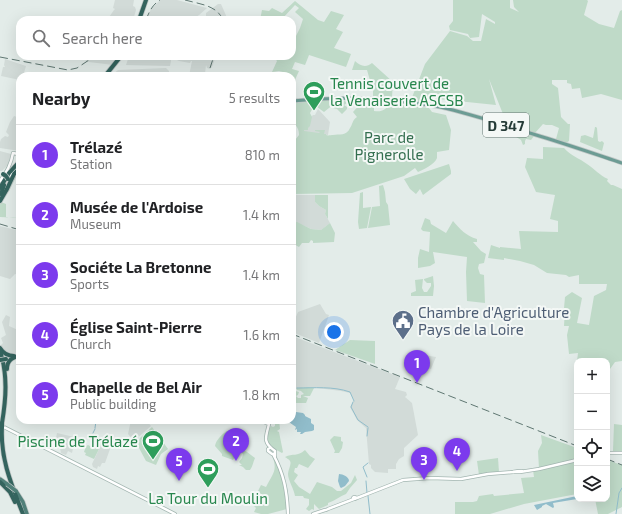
<!DOCTYPE html>
<html lang="en">
<head>
<meta charset="utf-8">
<style>
	body { margin:0; font-family:"Exo 2",sans-serif; background:#f6f6f6; color:#202124 }
	.controls { position:absolute; right:12px; bottom:12px; display:grid; overflow:hidden; border-radius:8px; box-shadow:0 4px 16px #0002 }
	.controls button { width:36px; height:36px; display:grid; place-items:center; padding:0; border:0; border-bottom:1px solid #e0e0e0; background:#fff; color:#202124; font:20px sans-serif }
	.you { position:absolute; left:334px; top:332px; width:14px; height:14px; margin:-10px; border:3px solid #fff; border-radius:50%; background:#1a73e8; box-shadow:0 0 0 6px #1a73e833 }
	.badge { display:grid; place-items:center; width:26px; height:26px; border-radius:50%; background:#7c3aed; color:#fff; font-size:13px; font-weight:700 }
	.pin { position:absolute; translate:-50% -33px; filter:drop-shadow(0 1px 2px #0008) }
	.pin::after { content:''; position:absolute; top:21px; width:14px; height:12px; background:inherit; clip-path:polygon(0 0,100% 0,50% 100%) }
	.list { margin:0; padding:0; list-style:none }
	h2 { display:flex; justify-content:space-between; align-items:center; height:52px; margin:0; padding:0 16px; font-size:17px }
	h2 small { font-size:13px; font-weight:400; color:#757577 }
	.list li { display:grid; grid-template-columns:26px 1fr auto; gap:12px; align-items:center; box-sizing:border-box; height:60px; padding:0 16px; border-top:1px solid #e0e0e0 }
	.list b { display:block; font-size:15px; white-space:nowrap }
	.list p { margin:0; font-size:13px; white-space:nowrap; color:#757577 }
	.list em { font-size:13px; font-style:normal; color:#757577 }
	.icon { flex:none; width:22px; height:22px; fill:none; stroke:currentColor; stroke-width:2; stroke-linecap:round; stroke-linejoin:round }
	.map { position:relative; flex:none; width:622px; height:514px; overflow:hidden }
	.search { position:absolute; background:#fff; box-shadow:0 4px 16px #0002; left:16px; top:16px; width:280px; height:44px; display:flex; align-items:center; gap:10px; box-sizing:border-box; padding:0 14px; border-radius:12px; color:#757577; font-size:15px }
	.panel { position:absolute; background:#fff; box-shadow:0 4px 16px #0002; left:16px; top:72px; width:280px; height:352px; border-radius:12px }
	.map>svg:first-child { display:block }
	.built { fill:#d2dbd8 }
	.green { fill:#bfdac8 }
	.water { fill:#91bdcb }
	.lines { fill:none; stroke-linecap:round; stroke-linejoin:round }
	.stream { stroke:#91bdcb; stroke-width:1 }
	.secondary-casing { stroke:#a3b6b1; stroke-width:4 }
	.primary-casing { stroke:#c2c8c7; stroke-width:4.5 }
	.trunk-casing { stroke:#c2c8c7; stroke-width:5 }
	.motorway-casing { stroke:#c2c8c7; stroke-width:5.5 }
	.secondary { stroke:#fff; stroke-width:2.5 }
	.primary { stroke:#6c9c94; stroke-width:3 }
	.trunk { stroke:#508079; stroke-width:3.5 }
	.motorway { stroke:#34645e; stroke-width:4 }
	.rail { stroke:#5f7772; stroke-width:1; stroke-dasharray:8 4; stroke-linecap:butt }
	.trunk-bridge-casing { stroke:#c2c8c7; stroke-width:5; stroke-linecap:butt }
	.motorway-bridge-casing { stroke:#c2c8c7; stroke-width:5.5; stroke-linecap:butt }
	.trunk-bridge { stroke:#508079; stroke-width:3.5 }
	.motorway-bridge { stroke:#34645e; stroke-width:4 }
	.labels { text-anchor:middle; dominant-baseline:central; stroke-width:4; stroke-linejoin:round; paint-order:stroke }
	.shield { fill:#f4f8f6; stroke:#637470; stroke-width:1 }
	.shield-label { font-size:14px; font-weight:bold; fill:#253b37 }
	.leisure-label { font-size:15px; fill:#27864d; stroke:#f4f8f6; text-anchor:start }
	.park-label { font-size:15px; fill:#336e4f; stroke:#f4f8f6 }
	.service-label { font-size:15px; fill:#4e5e75; stroke:#f4f8f6; text-anchor:start }
</style>
</head>
<body>
<div class="map">
<svg width="622" height="514" viewBox="0 0 622 514">
	<rect width="100%" height="100%" fill="#e3ece9"/>
	<g class="built">
		<polygon points="115,0 134,0 133,6 135,7 136,10 134,17 137,20 107,20 114,10 115,9 113,8"/>
		<polygon points="160,0 177,0 207,8 199,15 191,20 164,20 161,18 155,18 149,17 148,16 151,9"/>
		<polygon points="218,4 221,4 228,20 196,20 203,16 206,16 206,13"/>
		<polygon points="83,56 118,56 113,65 89,62 86,61"/>
		<polygon points="129,56 171,56 171,61 170,66 126,65"/>
		<polygon points="176,56 216,56 212,67 210,69 207,68 206,65 205,74 214,75 213,76 189,76 192,61 194,61 191,61 190,63 179,61 177,60"/>
		<polygon points="5,59 26,66 23,76 20,76 20,80 1,76 3,67 5,67 4,65"/>
		<polygon points="166,68 169,71 169,76 111,76 118,70"/>
		<polygon points="318,109 330,122 328,135 303,133 303,130 308,122 312,116 313,115 315,115"/>
		<polygon points="14,116 20,118 20,151 0,148 0,142 1,139 5,136 8,137 9,135 6,132 10,122"/>
		<polygon points="0,151 11,154 8,165 2,171 0,171"/>
		<polygon points="294,195 315,195 315,202 319,206 326,210 325,214 330,223 321,230 311,229 305,226 292,223 292,197"/>
		<polygon points="0,226 20,231 20,275 15,274 10,279 0,276"/>
		<polygon points="320,304 326,314 329,315 328,318 319,343 292,332 292,326 298,312"/>
		<polygon points="6,315 10,317 9,326 18,330 20,327 20,352 9,355 5,352 1,345 3,343 1,338 6,335 2,322"/>
		<polygon points="292,336 400,377 395,389 406,392 407,395 405,397 412,403 418,435 404,448 404,456 399,459 396,464 396,469 388,469 388,473 375,472 371,468 371,465 369,464 366,428 357,420 350,407 354,400 350,393 341,391 309,387 296,388 292,387"/>
		<polygon points="424,355 436,357 431,369 424,367"/>
		<polygon points="131,420 146,420 151,426 134,441 128,434"/>
		<polygon points="57,433 74,437 77,443 74,444 72,453 68,451 66,455 61,453 60,448 57,449 54,447"/>
		<polygon points="101,445 110,449 105,463 102,463 100,467 98,466 97,469 93,467 92,464"/>
	</g>
	<g class="green">
		<path d="M453,0H510V8L519,12L514,7L513,0H587L588,1L584,15L599,24L614,28L620,11L622,10V100L601,94L582,98L580,88L572,89L571,84L567,83V80H552V84L558,88L561,117L568,124H570L569,141L566,143L556,139L559,128L552,125H546L543,124L535,133L507,124L489,79L496,105L438,99L437,103L438,105L416,101L373,97V91L367,70H352L355,61C360,66 366,68 372,63L393,82L392,97L411,100L425,64L450,31L467,36L473,41H481L486,19L495,24V22L482,14L479,37L470,38L468,34L450,30L449,26L453,21Z"/>
		<polygon points="295,1 318,20 324,22 331,11 344,15 336,29 343,32 334,48 351,54 346,67 309,55 305,65 295,62 292,69 299,71 294,82 292,82 292,76 282,76 283,72 279,71 272,72 277,61 273,56 292,56 292,44 300,28 303,19 295,12 299,8 295,5 281,20 260,20 262,10 269,11 272,8 282,13"/>
		<polygon points="322,100 338,100 334,104 324,112 317,107"/>
		<polygon points="345,101 347,103 344,105 347,107 347,109 342,114 337,109 333,108 340,102"/>
		<path d="M363,101H374V111C383,112 384,110 391,104L429,108L432,112L446,115L451,130L449,150L437,152C437,152 437,158 437,158C435,164 423,170 418,172L415,168L404,176L352,193L293,194L292,190V144L299,135C299,129 297,126 292,122V103L307,102L314,106L310,113L312,117L310,126L308,128V130H304V131L319,133L320,132L315,131V130H325L324,134H326V135C328,136 331,135 333,135C339,134 347,136 350,128C353,124 352,120 357,117L353,112Z"/>
		<polygon points="595,127 596,127 597,128 598,141 600,142 602,141 604,143 602,151 580,142 581,136 585,135 593,138"/>
		<polygon points="510,128 534,136 531,140 526,139 525,141 525,144 523,145 521,140 513,135"/>
		<path d="M543,147L564,148C571,156 579,158 587,164C595,169 599,175 608,179L607,181L611,185H613L622,189V361L615,362L610,369L607,368V361H577L578,353L569,354L567,335L569,326H564L565,308H564L565,297L572,292L582,298L577,323L589,325L594,296L606,290L607,284H579V275L569,277L566,275L547,273L534,265L520,261L504,258V260L488,258L491,245L500,248V247L521,249L519,231L558,232V221L550,219L555,195L536,192L525,167L527,158L543,159Z"/>
		<polygon points="449,164 451,171 451,174 423,195 420,189 416,194 410,189 404,179"/>
		<polygon points="20,169 20,171 18,173 9,191 1,202 6,204 6,217 13,218 16,218 17,215 20,215 20,218 0,217 0,201 13,177"/>
		<polygon points="383,185 385,192 386,202 388,205 390,225 368,228 372,207 380,206 379,186"/>
		<polygon points="363,192 363,208 371,207 367,228 359,229 358,222 360,193"/>
		<polygon points="315,195 328,195 328,219 325,214 326,210 319,206 315,202"/>
		<path d="M425,218L430,220L431,224L446,233L453,221C460,229 466,236 477,239V242H473L481,251L486,254L484,263L479,264L478,268L480,274L484,275L485,303L467,301L466,272L467,257L433,252L435,263L430,266L418,268V258L420,249L429,252L430,232L423,231L421,229Z"/>
		<polygon points="297,222 311,229 321,230 330,223 335,233 334,242 313,243 313,241 311,240 309,243 302,243 299,247 292,243 292,223"/>
		<polygon points="433,276 434,286 433,296 411,296 411,293 416,291 415,280 423,279 422,288 424,292 427,292 431,286 431,283 427,283 424,280 424,279"/>
		<polygon points="350,340 375,341 375,364 335,350"/>
		<polygon points="309,387 314,388 310,396 303,396 308,398 306,403 296,403 295,398 293,397 292,404 292,390 299,392 298,395 296,396 298,398 301,398 301,395 304,394 301,391 297,390 296,388"/>
		<path d="M273,420H279L280,429L277,431L279,432L283,452L282,453L269,446C267,439 267,433 271,426L273,427L275,426V423L273,421Z"/>
		<polygon points="614,424 622,425 622,452 613,451"/>
		<polygon points="152,427 168,449 161,454 156,465 146,461 139,448 139,446 137,446 140,438"/>
		<path d="M227,431L229,433L227,436L228,437L231,438L233,436L235,438L233,440C231,449 241,448 247,452C250,454 252,456 255,458C253,462 253,466 250,470H246L243,467L239,465H242L239,462L242,458L243,454L239,450L238,451L233,460L222,456V454L215,446C216,440 222,434 227,431Z"/>
		<polygon points="541,435 577,448 577,494 524,504 490,514 455,514 455,502 473,502 477,501 479,496 493,494 494,496 524,493 521,478 534,477 533,470 539,469 538,451 542,443"/>
		<polygon points="334,436 341,437 341,441 343,442 342,448 339,453 334,453 335,451 330,440"/>
		<polygon points="103,437 113,439 110,449 101,445 94,459 85,455 86,453 84,452 86,446 88,445 90,446 93,442 99,445"/>
		<path d="M305,450L310,456L315,459L308,468L299,464L297,468H295L294,472L298,475L294,481L299,487L310,494L317,482L332,487L337,491H341L351,483L355,475L357,480L350,488L346,494C340,496 335,501 328,503V505L319,509L314,504V510L312,509L309,511L306,509L309,505V499L304,498L303,496H295C294,489 288,480 288,474C288,470 292,464 290,461C290,460 285,457 285,457C293,453 297,457 305,450Z"/>
		<path d="M272,455L278,466L284,481L287,509L268,514H261L254,512L256,508L254,506C259,504 262,500 262,495L258,491L261,485L266,487C273,473 278,471 272,455Z"/>
		<polygon points="498,458 499,472 479,475 477,461"/>
		<polygon points="607,460 622,465 622,507 608,514 598,514 595,499 607,499"/>
	</g>
	<g class="water">
		<polygon points="296,412 303,413 305,415 305,416 311,419 311,423 314,425 314,430 312,431 305,432 302,434 300,434 301,432 297,432 297,429 295,430 296,427 286,420 292,420 292,414 294,414"/>
		<path d="M339,474C343,474 349,477 349,481L345,486L341,488L340,487L338,481Z"/>
		<polygon points="577,496 577,499 553,503 554,507 553,508 546,504 542,506 542,507 537,510 534,505"/>
	</g>
	<g class="lines">
		<g class="stream">
			<polyline points="18,213 20,206"/>
			<path d="M297,388C314,388 333,386 350,392L354,401"/>
			<polyline points="353,402 351,407 358,420 368,427"/>
			<polyline points="95,428 96,421"/>
			<polyline points="93,433 95,429"/>
			<polyline points="367,436 368,428"/>
			<polyline points="367,477 363,467 368,463"/>
			<polyline points="366,481 367,493"/>
			<polyline points="368,496 370,514"/>
			<polyline points="616,514 619,493 622,488"/>
		</g>
		<g class="secondary-casing">
			<g id="secondary">
				<polyline points="8,177 16,170"/>
				<path d="M0,181C7,171 11,165 13,153L18,154"/>
				<path d="M261,421L269,424C266,437 262,442 275,451V456"/>
				<polyline points="0,425 175,514"/>
				<polyline points="270,448 268,449 268,451 272,454 274,454"/>
				<polyline points="607,453 622,453"/>
				<path d="M273,454C284,474 287,491 288,514"/>
				<polyline points="513,472 520,472 539,469 577,460"/>
				<path d="M357,498L354,497L353,498L355,499L357,498L403,480L430,478L461,479L488,474L513,472C517,471 518,471 522,471"/>
				<polyline points="313,514 325,510 326,510 328,509 354,499"/>
			</g>
		</g>
		<g class="primary-casing">
			<path id="primary" d="M292,101C341,96 391,98 440,107C471,114 502,124 533,134C563,143 592,153 622,163"/>
		</g>
		<g class="trunk-casing">
			<g id="trunk">
				<polyline points="0,479 7,484"/>
				<polyline points="16,491 23,502 27,514"/>
			</g>
		</g>
		<g class="motorway-casing">
			<g id="motorway">
				<polyline points="139,20 146,0"/>
				<polyline points="105,76 121,56"/>
				<polyline points="0,188 9,173 20,161"/>
				<polyline points="1,194 4,185"/>
				<polyline points="0,201 7,189 14,174 20,168"/>
				<path d="M0,348C3,353 7,356 14,356"/>
				<path d="M0,351C8,375 6,399 2,423"/>
				<path d="M7,369C7,360 12,358 20,355"/>
				<path d="M2,427C0,459 12,486 23,514"/>
				<polyline points="0,482 10,492 15,502"/>
			</g>
		</g>
		<use href="#secondary" class="secondary"/>
		<use href="#primary" class="primary"/>
		<use href="#trunk" class="trunk"/>
		<use href="#motorway" class="motorway"/>
		<g class="rail">
			<path d="M185,0C199,4 217,5 223,20"/>
			<path d="M146,20C149,12 152,5 160,0"/>
			<polyline points="0,57 68,70 77,68 95,56"/>
			<polyline points="210,68 214,56"/>
			<polyline points="0,224 20,230"/>
			<polyline points="292,334 577,446"/>
			<polyline points="607,459 622,465"/>
		</g>
		<g class="trunk-bridge-casing">
			<polyline id="trunk-bridge" points="7,484 16,491"/>
		</g>
		<g class="motorway-bridge-casing">
			<g id="motorway-bridge">
				<polyline points="3,174 6,176 8,179"/>
				<polyline points="0,360 6,359"/>
				<polyline points="2,427 2,423"/>
			</g>
		</g>
		<use href="#trunk-bridge" class="trunk-bridge"/>
		<use href="#motorway-bridge" class="motorway-bridge"/>
	</g>
	<defs>
		<g id="stadium-pin" transform="scale(1.15)"><path d="M0 17L-7.5 6A9.5 9.5 0 1 1 7.5 6Z" fill="#2e9e5b" stroke="#f4f8f6"/><path d="M0-5a6.5 5 0 1 0 0 10a6.5 5 0 1 0 0-10ZM-3.5-1.8h7v3.6h-7Z" fill="#fff"/></g>
		<g id="civic-pin" transform="scale(1.15)"><path d="M0 17L-7.5 6A9.5 9.5 0 1 1 7.5 6Z" fill="#5c6f8a" stroke="#f4f8f6"/><path d="M-.6-6.5H3V-4.5H.6V-3L4-1V1h2V6H-6V1h2V-1L-.6-3ZM-1.2 2.5V6h2.4V2.5Z" fill="#fff"/></g>
	</defs>
	<g fill-rule="evenodd">
		<use href="#stadium-pin" x="314" y="92"/>
		<use href="#civic-pin" x="403" y="321"/>
		<use href="#stadium-pin" x="153" y="441"/>
		<use href="#stadium-pin" x="208" y="469"/>
	</g>
	<g class="labels">
		<rect class="shield" x="483" y="113" width="46" height="24" rx="3"/>
		<g class="shield-label">
			<text x="506" y="125">D 347</text>
		</g>
		<g class="leisure-label">
			<text x="330" y="83">Tennis couvert de<tspan x="330" dy="17">la Venaiserie ASCSB</tspan></text>
			<text x="138" y="441" text-anchor="end">Piscine de Trélazé</text>
			<text x="208" y="498" text-anchor="middle">La Tour du Moulin</text>
		</g>
		<g class="park-label">
			<text x="389" y="137">Parc de<tspan x="389" dy="17">Pignerolle</tspan></text>
		</g>
		<g class="service-label">
			<text x="418" y="312">Chambre d'Agriculture<tspan x="418" dy="17">Pays de la Loire</tspan></text>
		</g>
	</g>
</svg>
<div class="controls">
<button>+</button>
<button>−</button>
<button><svg class="icon" aria-label="locate" viewBox="0 0 24 24"><circle cx="12" cy="12" r="6"/><path d="M12 2v4M12 18v4M2 12h4M18 12h4"/></svg></button>
<button><svg class="icon" aria-label="layers" viewBox="0 0 24 24"><path d="M12 4l9 5-9 5-9-5zM3 14l9 5 9-5"/></svg></button>
</div>
<div class="you"></div>
<div class="pin badge" style="left:417px;top:383px">1</div>
<div class="pin badge" style="left:236px;top:461px">2</div>
<div class="pin badge" style="left:424px;top:480px">3</div>
<div class="pin badge" style="left:457px;top:471px">4</div>
<div class="pin badge" style="left:179px;top:481px">5</div>
<div class="search"><svg class="icon" aria-label="search" viewBox="0 0 24 24"><circle cx="10" cy="10" r="6"/><path d="M15 15l6 6"/></svg>Search here</div>
<section class="panel">
<h2>Nearby<small>5 results</small></h2>
<ul class="list">
<li><span class="badge">1</span><div><b>Trélazé</b><p>Station</p></div><em>810 m</em></li>
<li><span class="badge">2</span><div><b>Musée de l'Ardoise</b><p>Museum</p></div><em>1.4 km</em></li>
<li><span class="badge">3</span><div><b>Sociéte La Bretonne</b><p>Sports</p></div><em>1.4 km</em></li>
<li><span class="badge">4</span><div><b>Église Saint-Pierre</b><p>Church</p></div><em>1.6 km</em></li>
<li><span class="badge">5</span><div><b>Chapelle de Bel Air</b><p>Public building</p></div><em>1.8 km</em></li>
</ul>
</section>
</div>
</body>
</html>
